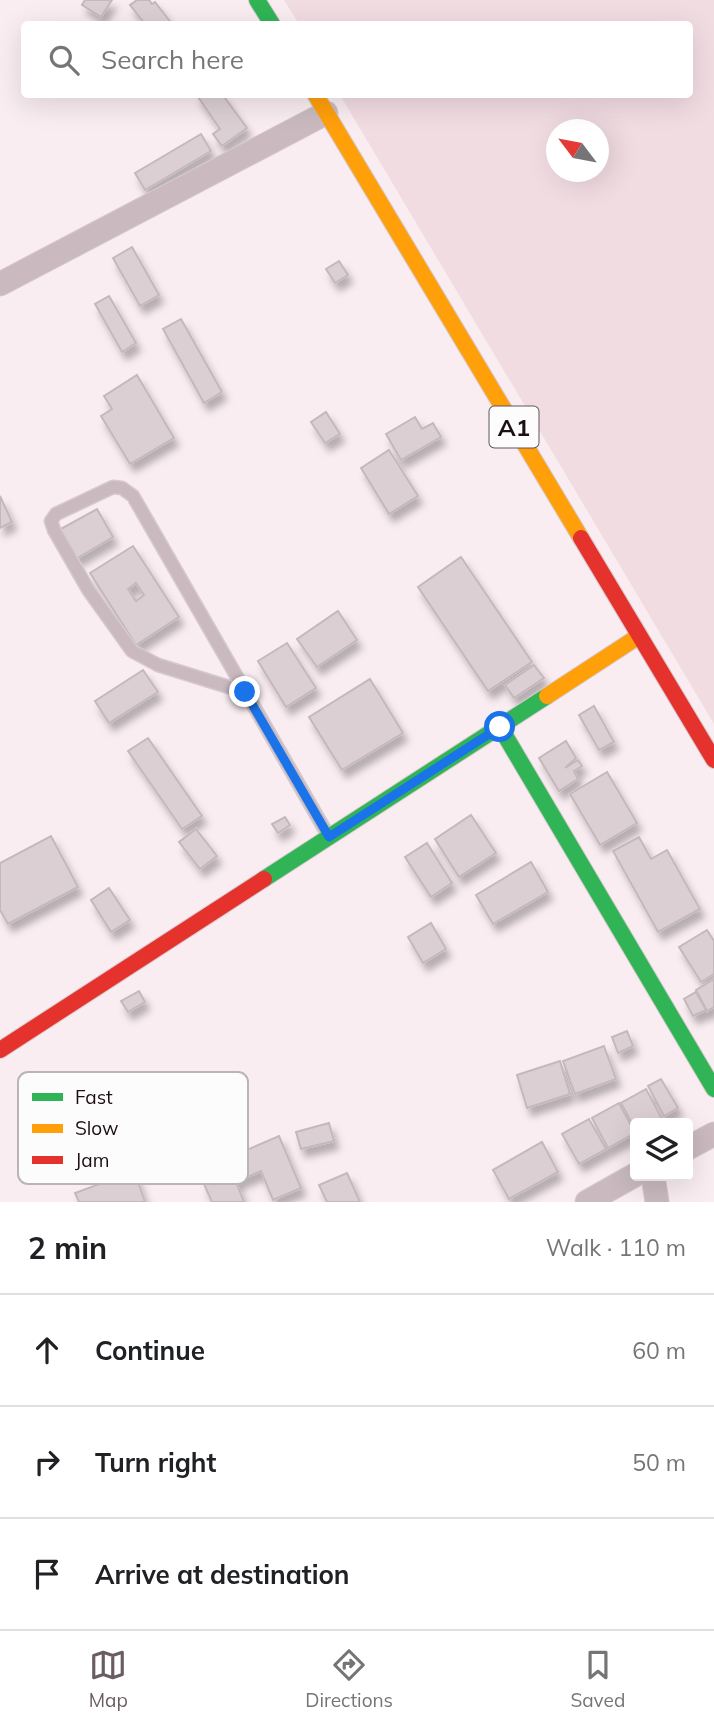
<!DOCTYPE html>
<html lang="en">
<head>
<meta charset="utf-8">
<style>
	body { margin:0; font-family:Mulish,sans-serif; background:#f6f6f6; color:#202124 }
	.controls { position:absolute; right:21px; bottom:21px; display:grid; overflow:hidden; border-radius:7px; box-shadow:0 7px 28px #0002 }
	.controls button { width:63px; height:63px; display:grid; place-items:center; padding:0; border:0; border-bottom:2px solid #e0e0e0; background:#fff; color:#202124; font:35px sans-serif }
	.compass { position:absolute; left:546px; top:119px; width:63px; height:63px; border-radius:50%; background:#fff; box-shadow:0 7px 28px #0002; rotate:302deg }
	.stop { position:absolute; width:21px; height:21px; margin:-16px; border:5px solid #1a73e8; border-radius:50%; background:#fff }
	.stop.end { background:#1a73e8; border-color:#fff; box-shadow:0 2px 7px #0008 }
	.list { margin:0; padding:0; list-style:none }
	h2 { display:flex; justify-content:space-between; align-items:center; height:91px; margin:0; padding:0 28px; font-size:30px }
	h2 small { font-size:23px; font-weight:400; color:#757577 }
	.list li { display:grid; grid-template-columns:46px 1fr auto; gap:21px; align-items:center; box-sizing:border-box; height:112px; padding:0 28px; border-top:2px solid #e0e0e0 }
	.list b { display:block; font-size:26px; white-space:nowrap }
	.list em { font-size:23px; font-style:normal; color:#757577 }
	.icon { flex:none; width:38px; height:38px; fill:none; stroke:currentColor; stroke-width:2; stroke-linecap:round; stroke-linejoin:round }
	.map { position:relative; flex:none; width:714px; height:1202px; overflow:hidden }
	.search { position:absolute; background:#fff; box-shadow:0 7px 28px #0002; left:21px; right:21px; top:21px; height:77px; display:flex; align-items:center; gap:18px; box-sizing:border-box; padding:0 24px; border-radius:7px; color:#757577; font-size:26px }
	.sheet { height:427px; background:#fff }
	nav { display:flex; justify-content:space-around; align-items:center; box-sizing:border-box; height:98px; border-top:2px solid #e0e0e0; background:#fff; font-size:19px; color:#757577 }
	nav a { display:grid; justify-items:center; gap:4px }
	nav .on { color:#6a5d61 }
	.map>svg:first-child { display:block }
	.built { fill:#f1dce2; fill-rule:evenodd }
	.building { fill:#dbcfd3; stroke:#c5b8bc; stroke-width:2; fill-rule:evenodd; filter:url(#shadow) }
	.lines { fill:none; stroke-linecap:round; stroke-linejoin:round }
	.lane-casing { stroke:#d6cace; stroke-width:15 }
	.street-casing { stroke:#d6cace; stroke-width:25 }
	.fast-casing { stroke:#d6cace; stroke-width:18 }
	.slow-casing { stroke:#d6cace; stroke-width:18 }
	.jam-casing { stroke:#d6cace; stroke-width:18 }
	.lane { stroke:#cababf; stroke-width:12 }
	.street { stroke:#cababf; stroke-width:23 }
	.fast { stroke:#30b455; stroke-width:16 }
	.slow { stroke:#ff9f0a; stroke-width:16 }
	.jam { stroke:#e5322d; stroke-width:16 }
	.route { stroke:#1a73e8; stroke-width:9 }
	.labels { text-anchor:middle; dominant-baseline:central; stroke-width:5; stroke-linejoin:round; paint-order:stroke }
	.shield { fill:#fcfcfc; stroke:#5f5659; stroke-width:2 }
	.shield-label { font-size:24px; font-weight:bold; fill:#1c0f13 }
	.key { fill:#fcfcfc; stroke:#b9b5b6; stroke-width:2 }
	.key-label { font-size:19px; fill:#1c0f13 }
</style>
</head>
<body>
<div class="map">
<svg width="714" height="1202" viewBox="0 0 714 1202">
	<defs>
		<filter id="shadow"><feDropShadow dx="4.5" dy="8" stdDeviation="3.5" flood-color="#0004"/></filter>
	</defs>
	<rect width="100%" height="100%" fill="#faedf1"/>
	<path class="built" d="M284,0H714V724L340,95L690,94V24H299ZM556,130H598V172H556Z"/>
	<g class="building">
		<polygon points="85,0 112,0 101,17 82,5"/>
		<polygon points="137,0 149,0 152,4 155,2 172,24 145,24 130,5"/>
		<polygon points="196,94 222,94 247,128 222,146 213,134 220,129"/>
		<polygon points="201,134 211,151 145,190 135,173"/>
		<polygon points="132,247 159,295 140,306 113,258"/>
		<polygon points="339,261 348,275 335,283 326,269"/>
		<polygon points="109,296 136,343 122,352 95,304"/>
		<polygon points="181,319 222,392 204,403 163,329"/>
		<polygon points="137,375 174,438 130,464 101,416 112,409 104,396"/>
		<polygon points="326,412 340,434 325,443 311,422"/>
		<polygon points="415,417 422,429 433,423 441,437 401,460 386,434"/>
		<polygon points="389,450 418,496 389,514 361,468"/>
		<polygon points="0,496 12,522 0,528"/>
		<polygon points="97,509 113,537 76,559 59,530"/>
		<path d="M133,546L179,617L136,645L90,573ZM136,583L144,595L136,601L128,589Z"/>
		<polygon points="461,557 532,662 488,691 418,587"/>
		<polygon points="338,611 357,640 317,667 297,639"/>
		<polygon points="287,643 316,688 286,707 258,661"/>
		<polygon points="534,665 544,678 514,698 505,685"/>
		<polygon points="143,670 158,692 109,723 95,701"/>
		<polygon points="370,679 403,733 342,770 309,717"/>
		<polygon points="594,706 614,742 599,750 579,715"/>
		<polygon points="148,738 202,816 182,829 128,751"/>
		<polygon points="566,741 576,758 565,768 578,760 582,766 574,771 578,779 559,791 539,758"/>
		<polygon points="607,772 637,823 600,845 570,794"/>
		<polygon points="471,815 496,853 459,877 435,839"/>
		<polygon points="285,817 290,825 278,833 272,824"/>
		<polygon points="196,829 217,856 200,869 179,842"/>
		<polygon points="51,836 78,887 8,924 0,910 0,863"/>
		<polygon points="639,837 651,859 667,850 700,909 658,932 613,851"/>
		<polygon points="427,843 452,883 431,897 405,857"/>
		<polygon points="531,862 548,892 493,924 476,895"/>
		<polygon points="109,888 130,920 111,932 91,900"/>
		<polygon points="431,923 446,949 423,963 408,937"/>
		<polygon points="707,930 714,941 714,974 701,982 679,947"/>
		<polygon points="714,979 714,1007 707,1011 696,990"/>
		<polygon points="139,991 145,1002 128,1012 121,1001"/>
		<polygon points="696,992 706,1010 693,1016 684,999"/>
		<polygon points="627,1031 633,1046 618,1053 612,1037"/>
		<polygon points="604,1046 616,1079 575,1094 563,1061"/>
		<polygon points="560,1061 570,1094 527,1108 517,1075"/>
		<polygon points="661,1079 678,1108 664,1116 648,1086"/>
		<polygon points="646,1089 662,1119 654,1123 635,1123 635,1129 621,1103"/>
		<polygon points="619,1103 635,1133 608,1148 592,1118"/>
		<polygon points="589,1119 606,1149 579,1164 562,1134"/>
		<polygon points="329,1123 334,1141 301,1149 296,1132"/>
		<polygon points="279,1136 301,1188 273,1200 261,1171 236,1182 244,1202 212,1202 204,1184 207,1182 205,1177 224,1169 221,1161"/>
		<polygon points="542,1142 558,1172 509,1199 493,1170"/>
		<polygon points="134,1171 145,1202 79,1202 75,1193"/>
		<polygon points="347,1173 360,1202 327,1202 319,1185"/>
	</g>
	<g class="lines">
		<g class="lane-casing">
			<polyline id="lane" points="245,692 158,665 132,651 89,591 54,530 51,521 56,514 113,487 122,488 133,496 329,837"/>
		</g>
		<g class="street-casing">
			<g id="street">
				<polyline points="0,284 326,113"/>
				<polyline points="688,1148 714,1134"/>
				<polyline points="653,1176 657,1202"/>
				<polyline points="587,1202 635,1175"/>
			</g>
		</g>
		<g class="fast-casing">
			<g id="fast">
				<polyline points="257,0 272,24"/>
				<polyline points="500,727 714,1089"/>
				<polyline points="264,879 547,696"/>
			</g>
		</g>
		<g class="slow-casing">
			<g id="slow">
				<polyline points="315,94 581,538"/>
				<polyline points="547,696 639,636"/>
			</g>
		</g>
		<g class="jam-casing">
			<g id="jam">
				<polyline points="581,538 714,760"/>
				<polyline points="0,1050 264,879"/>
			</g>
		</g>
		<use href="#lane" class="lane"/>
		<use href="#street" class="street"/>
		<use href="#fast" class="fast"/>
		<use href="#slow" class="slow"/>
		<use href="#jam" class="jam"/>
	</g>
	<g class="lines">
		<polyline class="route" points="245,692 329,837 500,727"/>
	</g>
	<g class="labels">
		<rect class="shield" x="489.5" y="406.5" width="49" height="41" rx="5"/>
		<g class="shield-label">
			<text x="514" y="427">A1</text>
		</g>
	</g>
	<rect x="18" y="1072" width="230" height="112" rx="10" class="key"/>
	<rect x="32" y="1093" width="31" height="8" fill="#30b455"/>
	<rect x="32" y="1124" width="31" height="9" fill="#ff9f0a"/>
	<rect x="32" y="1156" width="31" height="8" fill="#e5322d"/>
	<g class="key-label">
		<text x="75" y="1104">Fast</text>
		<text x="75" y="1135">Slow</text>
		<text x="75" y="1167">Jam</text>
	</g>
</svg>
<div class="controls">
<button><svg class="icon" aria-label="layers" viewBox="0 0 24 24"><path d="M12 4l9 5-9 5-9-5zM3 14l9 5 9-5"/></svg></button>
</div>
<svg class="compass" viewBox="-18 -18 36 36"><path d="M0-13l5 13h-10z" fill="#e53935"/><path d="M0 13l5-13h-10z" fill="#757577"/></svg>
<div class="stop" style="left:500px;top:727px"></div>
<div class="stop end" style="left:245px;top:692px"></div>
<div class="search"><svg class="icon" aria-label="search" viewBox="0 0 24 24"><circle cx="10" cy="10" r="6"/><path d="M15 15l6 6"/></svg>Search here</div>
</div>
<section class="sheet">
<h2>2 min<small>Walk · 110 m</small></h2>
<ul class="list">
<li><svg class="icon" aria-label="ahead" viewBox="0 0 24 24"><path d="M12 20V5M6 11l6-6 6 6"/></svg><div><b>Continue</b></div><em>60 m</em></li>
<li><svg class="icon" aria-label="right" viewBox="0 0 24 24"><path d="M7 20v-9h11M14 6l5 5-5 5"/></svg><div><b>Turn right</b></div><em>50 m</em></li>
<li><svg class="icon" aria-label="arrive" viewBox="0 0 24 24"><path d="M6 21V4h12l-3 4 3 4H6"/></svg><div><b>Arrive at destination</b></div></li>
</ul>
</section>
<nav>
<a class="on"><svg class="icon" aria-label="map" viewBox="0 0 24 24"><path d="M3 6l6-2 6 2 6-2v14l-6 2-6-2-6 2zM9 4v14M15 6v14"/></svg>Map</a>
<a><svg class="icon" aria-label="directions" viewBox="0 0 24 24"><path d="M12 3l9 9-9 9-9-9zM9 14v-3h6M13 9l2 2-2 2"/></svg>Directions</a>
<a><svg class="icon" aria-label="saved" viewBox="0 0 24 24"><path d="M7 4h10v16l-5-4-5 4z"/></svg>Saved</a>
</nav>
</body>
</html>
